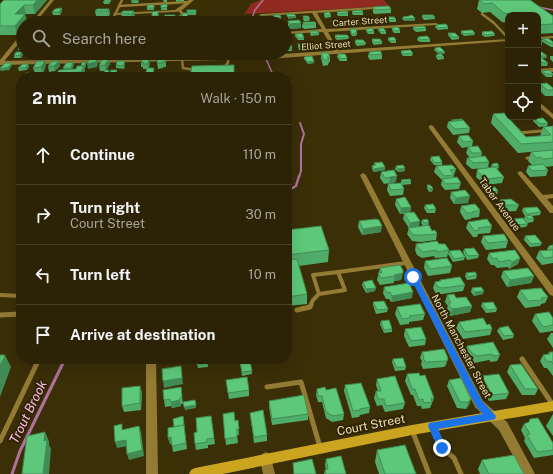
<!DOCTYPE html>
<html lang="en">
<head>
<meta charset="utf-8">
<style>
	body { margin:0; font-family:"Public Sans",sans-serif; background:#342b10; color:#f1f3f6 }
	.controls { position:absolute; right:12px; top:12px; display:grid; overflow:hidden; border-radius:8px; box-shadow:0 4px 16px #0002 }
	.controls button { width:36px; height:36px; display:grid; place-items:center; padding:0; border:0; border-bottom:1px solid #484028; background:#2c2306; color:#f1f3f6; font:20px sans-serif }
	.stop { position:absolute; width:12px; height:12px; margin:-9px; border:3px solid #1a73e8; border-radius:50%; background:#fff }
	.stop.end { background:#1a73e8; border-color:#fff; box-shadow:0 1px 4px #0008 }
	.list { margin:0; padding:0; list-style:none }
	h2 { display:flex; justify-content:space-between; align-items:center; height:52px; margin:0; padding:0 16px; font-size:17px }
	h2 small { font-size:13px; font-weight:400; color:#a6a49b }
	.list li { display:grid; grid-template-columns:26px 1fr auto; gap:12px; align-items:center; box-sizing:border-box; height:60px; padding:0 16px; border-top:1px solid #484028 }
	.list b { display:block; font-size:15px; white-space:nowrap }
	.list p { margin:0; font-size:13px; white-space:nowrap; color:#a6a49b }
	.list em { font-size:13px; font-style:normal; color:#a6a49b }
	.icon { flex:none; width:22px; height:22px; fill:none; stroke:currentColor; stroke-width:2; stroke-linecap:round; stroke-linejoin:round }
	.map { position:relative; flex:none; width:553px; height:474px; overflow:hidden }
	.search { position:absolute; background:#2c2306; box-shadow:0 4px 16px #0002; left:16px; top:16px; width:276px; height:44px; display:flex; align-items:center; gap:10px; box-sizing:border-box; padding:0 14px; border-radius:22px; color:#a6a49b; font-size:15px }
	.panel { position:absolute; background:#2c2306; box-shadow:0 4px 16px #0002; left:16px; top:72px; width:276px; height:292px; border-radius:16px }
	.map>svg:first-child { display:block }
	.green { fill:#912b1f }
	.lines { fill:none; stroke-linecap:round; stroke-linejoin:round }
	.stream-far3 { stroke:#b0719e; stroke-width:1.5 }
	.stream-far2 { stroke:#b0719e; stroke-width:2 }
	.stream-far1 { stroke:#b0719e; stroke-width:2.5 }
	.stream { stroke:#b0719e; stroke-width:3 }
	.service-far3 { stroke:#937b34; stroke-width:2.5 }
	.service-far2 { stroke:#937b34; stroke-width:3 }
	.service-far1 { stroke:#937b34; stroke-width:4 }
	.service { stroke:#937b34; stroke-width:5 }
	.minor { fill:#937b34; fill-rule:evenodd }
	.tertiary { fill:#937b34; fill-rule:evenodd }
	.secondary { fill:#cba420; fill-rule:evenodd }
	.wall { fill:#50ac69 }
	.shaded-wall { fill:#418c55 }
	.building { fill:#5dc87a; stroke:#418c55 }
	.route { fill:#1a73e8 }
	.labels { text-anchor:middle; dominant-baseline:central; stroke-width:4; stroke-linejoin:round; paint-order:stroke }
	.far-street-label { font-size:9px; fill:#e9ddbb; stroke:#312500 }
	.street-label { font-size:10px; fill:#e9ddbb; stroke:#312500 }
	.near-street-label { font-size:12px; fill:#e9ddbb; stroke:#312500 }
	.near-water-label { font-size:13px; font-style:italic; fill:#fbb9f4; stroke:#312500 }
</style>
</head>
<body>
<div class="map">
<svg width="553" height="474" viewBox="0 0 553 474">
	<rect width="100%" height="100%" fill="#3b2f08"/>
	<polygon class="green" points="261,0 384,0 389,6 244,14 251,4"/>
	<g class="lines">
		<g class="stream-far3">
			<polyline points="538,7 553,10"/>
			<polyline points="250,23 255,10 263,0"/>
			<polyline points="258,53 266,59 274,77"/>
		</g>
		<g class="stream-far2">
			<polyline points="287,100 289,102"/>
			<polyline points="299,177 301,171 301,144 304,134 300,123"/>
		</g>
		<polyline class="stream-far1" points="287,191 296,186 299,176"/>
		<polyline class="stream" points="12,474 20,451 65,359"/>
		<g class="service-far3">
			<polyline points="119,6 189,2"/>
			<polyline points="179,10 182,13 181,17"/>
			<polyline points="482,14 494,23 508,38"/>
			<polyline points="111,23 122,0"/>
			<polyline points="182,59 183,68 195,70"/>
			<polyline points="93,61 97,53"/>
			<polyline points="223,68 228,63 228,58"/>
		</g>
		<g class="service-far2">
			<polyline points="518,133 553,130"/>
			<polyline points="527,158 535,157"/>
		</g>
		<g class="service-far1">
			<polygon points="338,272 345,290 319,294 313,275"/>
			<polyline points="338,272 406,263"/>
			<polyline points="0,295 21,296"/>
			<polyline points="310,306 313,300 319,294"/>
		</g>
		<g class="service">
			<polyline points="297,310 310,307 311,305"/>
			<polyline points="0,315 21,314"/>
			<polyline points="522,359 553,405"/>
			<polyline points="267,387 301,382 320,447"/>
			<polyline points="433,427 442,448 454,458 461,474"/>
			<polyline points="412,430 429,474"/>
			<polyline points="0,441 39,359"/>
		</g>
		<g class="minor">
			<polygon points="50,0 54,0 35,23 31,23"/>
			<polygon points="189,0 194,0 181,11 175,12 115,15 113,14 115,13 175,10"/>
			<polygon points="372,7 374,7 374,9 317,13 326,29 436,23 438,24 436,25 328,32 339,52 337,53 335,52 323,32 285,34 285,32 322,29 312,13 261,16 259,15 261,14"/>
			<polygon points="21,34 23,34 23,38 2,64 0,65 0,60"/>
			<polygon points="163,53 169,53 167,59 164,61 161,59"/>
			<polygon points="553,68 553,72 538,73 538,69"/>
			<polygon points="538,101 553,114 553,119 538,106"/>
			<polygon points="431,125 433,126 553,286 553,296 550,295 429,128 429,126"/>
			<polygon points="520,171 522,172 543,195 553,194 553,198 547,199 553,206 553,213 550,213 518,174 517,173"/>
			<polygon points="363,173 366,175 483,401 507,422 535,474 523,474 499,430 475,407 360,175"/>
			<polygon points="146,359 156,359 158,474 146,474"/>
			<polygon points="266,452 270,454 275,474 263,474 260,458 262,454"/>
		</g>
		<g class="tertiary">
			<polygon points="553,36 553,38 538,39 538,37"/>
			<polygon points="508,39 508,41 268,59 0,65 0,61 268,55"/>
		</g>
		<polygon class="secondary" points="553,401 553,411 412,435 223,474 189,474 191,470 195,468 412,425"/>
	</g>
	<g class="wall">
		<polygon points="47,0 35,14 26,14 25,15 28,23 17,35 0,35 0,4"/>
		<polygon points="105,0 111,0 111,1 109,4 104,4 103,2"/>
		<polygon points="163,0 167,0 167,2 164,2"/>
		<polygon points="176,0 184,0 184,1 176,2"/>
		<polygon points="479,0 553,16 553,33 538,34 538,15 508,15 508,23 502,22 490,12 482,13 477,9"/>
		<polygon points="131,1 139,1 138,3 132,3"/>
		<polygon points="167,4 167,10 161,10 161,5"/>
		<polygon points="154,5 154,10 147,10 147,8"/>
		<polygon points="373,7 391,9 391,13 374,14 373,12"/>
		<polygon points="109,9 110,13 109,16 96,16 95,11"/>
		<polygon points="187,10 196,12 196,15 187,15 188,22 178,22 178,18 187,13"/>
		<polygon points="62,11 60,15 53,15 52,12"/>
		<polygon points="134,11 135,15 133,18 122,17 121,13"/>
		<polygon points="352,11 363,12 363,15 353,15 352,13"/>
		<polygon points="337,12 348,13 348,16 338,16 337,14"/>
		<polygon points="324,13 331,15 331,17 325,18 324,15"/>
		<polygon points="159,14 158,18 152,19 152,16"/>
		<polygon points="273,15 281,17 281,19 274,20"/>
		<polygon points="422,15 435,17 435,19 424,20 422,17"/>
		<polygon points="260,16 267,19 268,21 261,21"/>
		<polygon points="303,16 310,18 309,21 304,21 303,19"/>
		<polygon points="409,16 415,21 405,21 402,19 403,17"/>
		<polygon points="164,17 175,17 175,20 165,20"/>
		<polygon points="386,17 396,19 396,22 388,22 386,19"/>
		<polygon points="371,18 381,20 381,22 373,23 371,20"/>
		<polygon points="359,19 367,22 367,24 361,25 358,21"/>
		<polygon points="344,20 352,23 352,26 348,26 343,22"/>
		<polygon points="288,21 301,28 289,29 288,26"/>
		<polygon points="331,21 338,23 338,26 332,26 331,24"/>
		<rect x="92" y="22" width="11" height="1"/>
		<polygon points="303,22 316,24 316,28 304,29 302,27"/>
		<polygon points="436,25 448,27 448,29 438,30 435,27"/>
		<polygon points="392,27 400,30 400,33 394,33 392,30"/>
		<polygon points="413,27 426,28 426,31 416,32 413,29"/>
		<polygon points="379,28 386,31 386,34 381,34 378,30"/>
		<polygon points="350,29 357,32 357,35 356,35 356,36 352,36 350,32"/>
		<polygon points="366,29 374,31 374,34 368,34 366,31"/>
		<polygon points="310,31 319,33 319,35 311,36 310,34"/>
		<polygon points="461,31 475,33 474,35 464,36 461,33"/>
		<polygon points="482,32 495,34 494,36 485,37 482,35"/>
		<polygon points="448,33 459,37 459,39 452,40 448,35"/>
		<polygon points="285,34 290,37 290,39 285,39"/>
		<polygon points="295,34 304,38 304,40 298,40 295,36"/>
		<polygon points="335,35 349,37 348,39 337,40 335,38"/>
		<polygon points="418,37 430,39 430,42 420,42 417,40"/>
		<polygon points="388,38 396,40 396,43 391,43 388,40"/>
		<polygon points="372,39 382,42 382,44 374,45 372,42"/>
		<polygon points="542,39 553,42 553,47 551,47 541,41"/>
		<polygon points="355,40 366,43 365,45 357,46 355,43"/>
		<polygon points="538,40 542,43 541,46 538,46"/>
		<polygon points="313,43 324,46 323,49 315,49 313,46"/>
		<polygon points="340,43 349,46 349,48 342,49 340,45"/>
		<polygon points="298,44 307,47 307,50 299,50 298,47"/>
		<polygon points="23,45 23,50 18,50 18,48"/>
		<polygon points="285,45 292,48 292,51 285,51"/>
		<polygon points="435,48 445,52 444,54 441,54 444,57 444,59 438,60 436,57 436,55 439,54 434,50"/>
		<polygon points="401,51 413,53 412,56 403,56 401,53"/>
		<polygon points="22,52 23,54 21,58 14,58 14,56"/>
		<polygon points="369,52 382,54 382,59 370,60 368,57"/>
		<polygon points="538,52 547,56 546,58 539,58 538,57"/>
		<polygon points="41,53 50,53 48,57 41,56"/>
		<polygon points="62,53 72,53 70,57 63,57"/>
		<polygon points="79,53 90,53 87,58 80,58"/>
		<polygon points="111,53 111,55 110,58 103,58 102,55"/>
		<polygon points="123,53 132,53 131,55 123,55"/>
		<polygon points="134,53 141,53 140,56 134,56"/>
		<polygon points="321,53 330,57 330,62 329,62 328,65 323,66 321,58"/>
		<polygon points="338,54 347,58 347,61 340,61 337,57"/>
		<polygon points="550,56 553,56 553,62 550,59"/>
		<polygon points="304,57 314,61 314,63 308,64 304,59"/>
		<polygon points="158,58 166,62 166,67 163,67 163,68 158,69 157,63"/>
		<polygon points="538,58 548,63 547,66 542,66 538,63"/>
		<polygon points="109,59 110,64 106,70 110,72 109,75 104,76 104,71 100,71 99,66"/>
		<polygon points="59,61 60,66 55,71 49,72 48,66"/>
		<polygon points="125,61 125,64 124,69 116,68 116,65"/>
		<polygon points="73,62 74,65 72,69 76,69 86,62 86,65 85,68 85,71 83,77 58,77 57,73 64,69 63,68"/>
		<polygon points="141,62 150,63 149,68 154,68 154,71 153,76 146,76 146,73 147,69 143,69 143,67 141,67"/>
		<polygon points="28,64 29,67 27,70 19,71 18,68"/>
		<polygon points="46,66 43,73 35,73 33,68"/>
		<polygon points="542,71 553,74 552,77 546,77 542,73"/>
		<polygon points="118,72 117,75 111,75 110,73"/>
		<polygon points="540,84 553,88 553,96 545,96 538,89"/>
		<polygon points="493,114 526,137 540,136 543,127 553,126 553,166 545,167 548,170 546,176 530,177 526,172 528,166 532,165 528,161 531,152 541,151 518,153 491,123"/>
		<polygon points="534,119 548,123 547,126 539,127 533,121"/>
		<polygon points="452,120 470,128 469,133 453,135 447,127 448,122 451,121"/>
		<polygon points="459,136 473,141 472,147 482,153 481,157 489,162 488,168 472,169 466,164 467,158 470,158 466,153 468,147 462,148 457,142"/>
		<polygon points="431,157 442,162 442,165 434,165 430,160"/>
		<polygon points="374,163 385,167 385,170 374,172 372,169 372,166 374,165"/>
		<polygon points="492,164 499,166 498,169 497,169 504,177 502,183 485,185 476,177 477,171 492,168 491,167"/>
		<polygon points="396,166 405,171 398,172 395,169"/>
		<polygon points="436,166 456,169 453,178 461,183 459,189 445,190 441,185 442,180 434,172"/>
		<polygon points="381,172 396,182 384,184 380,178"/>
		<polygon points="401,180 411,181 411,184 402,185 404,189 403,195 390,196 387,190 388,184 401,183"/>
		<polygon points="427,185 433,188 432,192 429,192 427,188"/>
		<polygon points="486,188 498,191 497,194 489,195 486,191"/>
		<polygon points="451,192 468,203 454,204 450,198"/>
		<polygon points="396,199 411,207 410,212 419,227 432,231 437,234 436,240 421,242 412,241 407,234 409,228 403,219 404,214 400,214 395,205"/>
		<polygon points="500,200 519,205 516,211 502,212 498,206"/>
		<polygon points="425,205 436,209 435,213 427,213 424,208"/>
		<polygon points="461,206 480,210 479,217 471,218 471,219 465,220 460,212"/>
		<polygon points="523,208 541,212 540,215 532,216 534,219 533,222 527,223 524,219 525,216 522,211"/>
		<polygon points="512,219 528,224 526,227 515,228 511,222"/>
		<polygon points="422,220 429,222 428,225 423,226 421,223"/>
		<polygon points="359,221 381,232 362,235 358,227"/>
		<polygon points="468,222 492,226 490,233 478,234 477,237 473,237 466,228"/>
		<polygon points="287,230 329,250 328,262 299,266 307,294 307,304 287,306"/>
		<polygon points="483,236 508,241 506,248 486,250 481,242"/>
		<polygon points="525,236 542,243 540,246 530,247 524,240"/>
		<polygon points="416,244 439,244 449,250 447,257 435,258 434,256 422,258 417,255 415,250"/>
		<polygon points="553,245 553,263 542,265 536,258 539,251 548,250 547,249 549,246"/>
		<polygon points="464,249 479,255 478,258 467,260 463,252"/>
		<polygon points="449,251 465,257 464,260 453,262 448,254"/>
		<polygon points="489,253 520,258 518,264 509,269 508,267 497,268 494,265 491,265 487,259"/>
		<polygon points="425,261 452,266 450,273 428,276 424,268"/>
		<polygon points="380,268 403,270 401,280 394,281 394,283 380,285 377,280"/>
		<polygon points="503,271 534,276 531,283 507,287 501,277"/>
		<polygon points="466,273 477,275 476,279 467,280 465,276"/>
		<polygon points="440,280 465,285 463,291 442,294 436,294 433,288 435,282 439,281"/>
		<polygon points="363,282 375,291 366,293 362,285"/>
		<polygon points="384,287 412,298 391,302 389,299 386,299 383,293"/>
		<polygon points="472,288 483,294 474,296 471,292"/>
		<polygon points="520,290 548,297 545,303 541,304 540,306 525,308 517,297"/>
		<polygon points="447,295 456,298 472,306 470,312 450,316 446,310 448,306 445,302"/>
		<polygon points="373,302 388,309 387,312 376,314 373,305"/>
		<polygon points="482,303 497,309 496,312 486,313 481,306"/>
		<polygon points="397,307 425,314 423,320 409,322 409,324 400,325 395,314"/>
		<polygon points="535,314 553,318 553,331 540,333 532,321"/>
		<polygon points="381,321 392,329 392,332 384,333 380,324"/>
		<polygon points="459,322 492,329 490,335 463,339 456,328"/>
		<polygon points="499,328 514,335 513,338 503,340 497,331"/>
		<polygon points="405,329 426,339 425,345 409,347 404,336"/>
		<polygon points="551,333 553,333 553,348 547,339"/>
		<polygon points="467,346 500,355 497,361 491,362 489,360 474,363 469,360 465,352"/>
		<polygon points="422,352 448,358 446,365 444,367 423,369 421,364 422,361 420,358"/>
		<polygon points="549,352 553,352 553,376 547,368 544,368 540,361 543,355 548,354"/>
		<polygon points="163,359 172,359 163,360"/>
		<polygon points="196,359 207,359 208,367 198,368"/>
		<polygon points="393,359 406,367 405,370 395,371 392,362"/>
		<polygon points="240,362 252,371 252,374 242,376"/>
		<polygon points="510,365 538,389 535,395 522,395 507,372"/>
		<polygon points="407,374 420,376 434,398 430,408 422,409 421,406 417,406 413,395 411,395 405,381"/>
		<polygon points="482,376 509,393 506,399 489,401 480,383"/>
		<polygon points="377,379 405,403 403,409 385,412 382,405 377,406 374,398 376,391 378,391 376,385"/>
		<polygon points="226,380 249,390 249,396 229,399"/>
		<polygon points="449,380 471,399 469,405 466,409 457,408 447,386"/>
		<polygon points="345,385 370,407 369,413 360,415 359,417 352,418 344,391"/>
		<polygon points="181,387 183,404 181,404 181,406 172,408 171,406 165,407 164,400"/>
		<polygon points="317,389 326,390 344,414 343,420 332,422 326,418 322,402 318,402 316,395"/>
		<polygon points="142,392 141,410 124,412 122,406"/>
		<polygon points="269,401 308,414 308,420 272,425 269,407"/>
		<polygon points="250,413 267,435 267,441 254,443"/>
		<polygon points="223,414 235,421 238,420 239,435 237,435 238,443 226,445"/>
		<polygon points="553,414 553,436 546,426"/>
		<polygon points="183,416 185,432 187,449 173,452 172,444 170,444 168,438 174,427"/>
		<polygon points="211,416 215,444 208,445 208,448 196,450 195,444 197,432"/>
		<polygon points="524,424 553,443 553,455 534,458 524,441 525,438 521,430"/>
		<polygon points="377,450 416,474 379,474 375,462"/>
		<polygon points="326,459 346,474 324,474 325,470 326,470 325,465"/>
		<polygon points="482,460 524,474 480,474 478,469"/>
	</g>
	<g class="shaded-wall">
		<polygon points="37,0 47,0 35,14 33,5"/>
		<polygon points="24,5 26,14 25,15 28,23 23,23 23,28 17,35 15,26 15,14"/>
		<polygon points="62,8 62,11 60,15 59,12"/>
		<polygon points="109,9 110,13 109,16 108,11"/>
		<polygon points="134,11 135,15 133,18 132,14"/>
		<polygon points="296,16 296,18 288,19 288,17"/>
		<polygon points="415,18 415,21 405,21 405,19"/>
		<polygon points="301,23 301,28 289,29 289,24"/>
		<polygon points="22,52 23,54 21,58 20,55"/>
		<polygon points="439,52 445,52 444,54 439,55"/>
		<polygon points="48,53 50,53 48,57 47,55"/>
		<polygon points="69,53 72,53 70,57"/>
		<polygon points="86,53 90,53 87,58"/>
		<polygon points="97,58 98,63 97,67 88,69 87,64"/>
		<polygon points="149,58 150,63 148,69 148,64"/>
		<polygon points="109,59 110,64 106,71 105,65"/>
		<polygon points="45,61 46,66 43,73 41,67"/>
		<polygon points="59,61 60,66 55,71 54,66"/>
		<polygon points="125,61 125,64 124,69 123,66"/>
		<polygon points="314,61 314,63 308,64 308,62"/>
		<polygon points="73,62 74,65 71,70 71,68"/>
		<polygon points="86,62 86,65 85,68 85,71 83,77 81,72"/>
		<polygon points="12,63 12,65 9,70 1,71 1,70 0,71 0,67 2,65 3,68"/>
		<polygon points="28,64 29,67 27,70 26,68"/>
		<polygon points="32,73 33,75 32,77 30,77 30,76"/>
		<polygon points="385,167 385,170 374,172 374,169"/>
		<polygon points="405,168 405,171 398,172 398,169"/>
		<polygon points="397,176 396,182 389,184 390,178"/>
		<polygon points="433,188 432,192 429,192 430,189"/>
		<polygon points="470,196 468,203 454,204 456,198"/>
		<polygon points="411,207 410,213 400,214 401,208"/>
		<polygon points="420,221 419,227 409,229 410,223"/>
		<polygon points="382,226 381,232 362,235 363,229"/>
		<polygon points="520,258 518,264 509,269 512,262"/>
		<polygon points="403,273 401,280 394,281 395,276 394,275"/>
		<polygon points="534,276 531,283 507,287 510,280"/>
		<polygon points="376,288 375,291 366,293 366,289"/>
		<polygon points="484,291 483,294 474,296 475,292"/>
		<polygon points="413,292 412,298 391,302 392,296"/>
		<polygon points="472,306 470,312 450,316 452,309"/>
		<polygon points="5,355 11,367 0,397 0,367"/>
		<polygon points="448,358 446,365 444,367 447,361"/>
		<polygon points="173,359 179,359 178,360 174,361"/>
		<polygon points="181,366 183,384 164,388 163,381"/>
		<polygon points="140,386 142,392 141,410 140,403"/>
		<polygon points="471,399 469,405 466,409 468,402"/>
		<polygon points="180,400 181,406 172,408 171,402"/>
		<polygon points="196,405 196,408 185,410 184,407"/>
		<polygon points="139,426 141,432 144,456 129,460 127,454"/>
		<polygon points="45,432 49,441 49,445 51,449 49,474 43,474 44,441"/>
		<polygon points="171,437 173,443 170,444 168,438"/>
		<polygon points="126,440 128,446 117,448 115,442"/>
	</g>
	<g class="building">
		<polygon points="4,0 37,0 33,5 24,5 15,14 25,14 15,26 0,26 0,4"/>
		<polygon points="105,0 110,0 109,2 103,2"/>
		<polygon points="132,0 138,0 138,1 131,1"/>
		<polygon points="479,0 530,0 553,16 553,24 538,25 538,15 516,15 504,13 492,3 484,4"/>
		<polygon points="167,4 167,7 161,8 161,5"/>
		<polygon points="148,5 154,5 154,8 147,8"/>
		<polygon points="389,6 391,9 375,10 373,7"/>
		<polygon points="62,8 59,12 52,12 55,9"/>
		<polygon points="97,9 109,9 108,11 95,11"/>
		<rect x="187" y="10" width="9" height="2"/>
		<polygon points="362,10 363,12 354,13 352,11"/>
		<polygon points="123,11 134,11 132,14 121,13"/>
		<polygon points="158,11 158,16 152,16 152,12"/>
		<polygon points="347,11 348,13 339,14 337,12"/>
		<polygon points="329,12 331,15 325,15 324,13"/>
		<polygon points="183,13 187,13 188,18 178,18 178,16 182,16"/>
		<polygon points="286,14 294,14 296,16 288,17"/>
		<polygon points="165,15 175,15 175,18 164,17"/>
		<polygon points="273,15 280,15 281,17 274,18"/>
		<polygon points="412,15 415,18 405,19 403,17 409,16"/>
		<polygon points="422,15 433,15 435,17 425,17"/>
		<polygon points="260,16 266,16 267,19 261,19"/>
		<polygon points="303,16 308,16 310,18 304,18"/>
		<polygon points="379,17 381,20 373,21 371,18"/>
		<polygon points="386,17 394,17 396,19 388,20"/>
		<polygon points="359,19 365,19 367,22 361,22"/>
		<polygon points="39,20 46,20 44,23 38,22"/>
		<polygon points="93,20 103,20 102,22 92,22"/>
		<polygon points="117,20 123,20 121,22 116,22"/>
		<polygon points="299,20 301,23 289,24 288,21"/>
		<polygon points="344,20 349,20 352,23 348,24"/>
		<polygon points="331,21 336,21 338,23 332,24"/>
		<polygon points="303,22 315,22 316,24 304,24"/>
		<polygon points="446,24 448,27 438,28 436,25"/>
		<polygon points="424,26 426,28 416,29 413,27"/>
		<polygon points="392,27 398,27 400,30 395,31"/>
		<polygon points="372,28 374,31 368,32 366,29"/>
		<polygon points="379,28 383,28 386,31 381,32"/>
		<polygon points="350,29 356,29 357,32 355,32 356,34 352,34"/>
		<polygon points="472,30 475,33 464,34 461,31"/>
		<polygon points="310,31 318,31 319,33 311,34"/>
		<polygon points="492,31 495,34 485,35 482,32"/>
		<polygon points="302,33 304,38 298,38 295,34"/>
		<polygon points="448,33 455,33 459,37 453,37"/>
		<polygon points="285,34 288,34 290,37 285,37"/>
		<polygon points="335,35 347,35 349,37 337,38"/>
		<polygon points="427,36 430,39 420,40 418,37"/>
		<polygon points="394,37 396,40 391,41 388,38"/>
		<polygon points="548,38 553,42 553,44 552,44 542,39"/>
		<polygon points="372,39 380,39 382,42 374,42"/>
		<polygon points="355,40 363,40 366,43 357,43"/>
		<polygon points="538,40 539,40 542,43 538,43"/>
		<polygon points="313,43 322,43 324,46 315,47"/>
		<polygon points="340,43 347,43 349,46 342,46"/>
		<polygon points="298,44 306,44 307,47 299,48"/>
		<polygon points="20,45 23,45 23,48 18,48"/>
		<polygon points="285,45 291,45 292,48 285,49"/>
		<polygon points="440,47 445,52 439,52 435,48"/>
		<polygon points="410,50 413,53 403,54 401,51"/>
		<polygon points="380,51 382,54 371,55 369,52"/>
		<polygon points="16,52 22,52 20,55 14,56"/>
		<polygon points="538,52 542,52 547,56 540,56 538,54"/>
		<polygon points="41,53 48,53 47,55 40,54"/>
		<polygon points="103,53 111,53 110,55 102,55"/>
		<polygon points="321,53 328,53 330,57 327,57 329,60 324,60"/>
		<polygon points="338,54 345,54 347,58 340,59"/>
		<polygon points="441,54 444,57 439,57 436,55"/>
		<polygon points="312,56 314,61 308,62 304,57"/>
		<polygon points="166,57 165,62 162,62 162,63 157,63 158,58"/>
		<polygon points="97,58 96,62 87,64 89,59"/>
		<polygon points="142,58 149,58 148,64 143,64 143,62 141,62"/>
		<polygon points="538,58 542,58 548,63 543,63 538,60"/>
		<polygon points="102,59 109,59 105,65 99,66"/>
		<polygon points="37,61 45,61 41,67 33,68"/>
		<polygon points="52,61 59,61 54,66 48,66"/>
		<polygon points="117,61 125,61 123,66 116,65"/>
		<polygon points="73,62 71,68 63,68 66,63"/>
		<polygon points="82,62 86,62 84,67 84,66 81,66"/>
		<polygon points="5,63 12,63 8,67 0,69"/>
		<polygon points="23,64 28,64 26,68 18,68"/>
		<polygon points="234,65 234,77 199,77 190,76 192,66"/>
		<polygon points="77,66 84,66 81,72 57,73 59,70 76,69"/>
		<polygon points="147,68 154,68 153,73 146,73"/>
		<polygon points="105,70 109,70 108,73 104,73"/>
		<polygon points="111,70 117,70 116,73 110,73"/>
		<polygon points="549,70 553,74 546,74 542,71"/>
		<polygon points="26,73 32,73 30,76 24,76"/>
		<polygon points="547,83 553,88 553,90 547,90 540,84"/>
		<polygon points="504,113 526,137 551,135 543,127 553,126 553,142 521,144 493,114"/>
		<polygon points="543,118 548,123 540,124 534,119"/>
		<polygon points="462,119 462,120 454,121 452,120"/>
		<polygon points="463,120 470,128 455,129 448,122"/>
		<polygon points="468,135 473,141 463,142 459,136"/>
		<polygon points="478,146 482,153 472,153 468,147"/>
		<polygon points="553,150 553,158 543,159 541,157 537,158 531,152"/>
		<polygon points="439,156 442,162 434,163 431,157"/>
		<polygon points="485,156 489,162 474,163 467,158"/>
		<polygon points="382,162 385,167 374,169 372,166 376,165 374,163"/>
		<polygon points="497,163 499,166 494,167 492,164"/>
		<polygon points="543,164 548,170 532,171 528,166"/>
		<polygon points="403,165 405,168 398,169 396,166"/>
		<polygon points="452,165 456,169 450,170 454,175 444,176 436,166"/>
		<polygon points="495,167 504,177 486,179 477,171 478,169"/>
		<polygon points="394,170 397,176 385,178 381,172"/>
		<polygon points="457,177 461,183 446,184 442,179"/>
		<polygon points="410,179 411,181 403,182 401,180"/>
		<polygon points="401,183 404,189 391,190 388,184"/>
		<polygon points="427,185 430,185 433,188 430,189"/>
		<polygon points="495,187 498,191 490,192 486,188"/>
		<polygon points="465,190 470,196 456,198 451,192"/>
		<polygon points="405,197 411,207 401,208 396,199"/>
		<polygon points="511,199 519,205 504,205 500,200"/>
		<polygon points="433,204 436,209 428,210 425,205"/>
		<polygon points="475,204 480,210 472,212 473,213 467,213 461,206"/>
		<polygon points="537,207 541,212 527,214 523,208"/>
		<polygon points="414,212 420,221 410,223 404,213"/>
		<polygon points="531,215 534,219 528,219 526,216"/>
		<polygon points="523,218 528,224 516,225 512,219"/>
		<polygon points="376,219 379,220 382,226 363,229 359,221"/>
		<polygon points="427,219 429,222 424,223 422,220"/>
		<polygon points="487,219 492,226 478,228 479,230 475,231 468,222"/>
		<polygon points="429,225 432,231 435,230 437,234 422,235 413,235 408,228"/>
		<polygon points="321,226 329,250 287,255 287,230"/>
		<polygon points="504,234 508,241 488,243 483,236"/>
		<polygon points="535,235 542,243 531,244 525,236"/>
		<polygon points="437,241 439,244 445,244 449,250 437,252 436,250 423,252 419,249 416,244"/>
		<polygon points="553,245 553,249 552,250 549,246"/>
		<polygon points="474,248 479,255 468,256 464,249"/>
		<polygon points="460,250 465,257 454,259 449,251"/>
		<polygon points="515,250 520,258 512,262 510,260 499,262 497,258 493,259 489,253"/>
		<polygon points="552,250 553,250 553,257 544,258 539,251"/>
		<polygon points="447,258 452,266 430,269 425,261"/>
		<polygon points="297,259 307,294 287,297 287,260"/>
		<polygon points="400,265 403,270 403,273 394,275 395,276 381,278 378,273 382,273 380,268"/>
		<polygon points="528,268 534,276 510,280 503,271"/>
		<polygon points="475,272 477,275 468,277 466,273"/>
		<polygon points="460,277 465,285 443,288 438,287 435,282 441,281 440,280"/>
		<polygon points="372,280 376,288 366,289 363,282"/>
		<polygon points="409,283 413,292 392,296 390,292 387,293 384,287"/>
		<polygon points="481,287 484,291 475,292 472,288"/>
		<polygon points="541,288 548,297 541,298 543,300 528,301 520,290"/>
		<polygon points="454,294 456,298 466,297 472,306 452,309 448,303 451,303 447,295"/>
		<polygon points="384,301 388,309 377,310 373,302"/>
		<polygon points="493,302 497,309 487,310 482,303"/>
		<polygon points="420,304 425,314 409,316 410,318 402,319 397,307"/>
		<polygon points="549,312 553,318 553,325 543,327 535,314"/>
		<polygon points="483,318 487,325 490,324 492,329 465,332 459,322"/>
		<polygon points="389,320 392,329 384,330 381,321"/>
		<polygon points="508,326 514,335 504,336 499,328"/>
		<polygon points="421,327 426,339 411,341 405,329"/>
		<polygon points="493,342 500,355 493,356 492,354 477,356 472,353 467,346"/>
		<polygon points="444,349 448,358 447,361 425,362 423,357 424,357 422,352"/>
		<polygon points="549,352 553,352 553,364 551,361 547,362 543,355 550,354"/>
		<polygon points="0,355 5,355 0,367"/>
		<polygon points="403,358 406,367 396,367 393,359"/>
		<polygon points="196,359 207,359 208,363 197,365"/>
		<polygon points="250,361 252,371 242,372 240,362"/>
		<polygon points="521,364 538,389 525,389 510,365"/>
		<polygon points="181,366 182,378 163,381 162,369"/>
		<polygon points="419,373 420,376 425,375 434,398 431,398 432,402 424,403 423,399 419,400 415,389 412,389 407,374"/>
		<polygon points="499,374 509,393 492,395 482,376"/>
		<polygon points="395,376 405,403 386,406 384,399 378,399 376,391 381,391 377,379"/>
		<polygon points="247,377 249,390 228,393 226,380"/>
		<polygon points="461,378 471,399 468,402 460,402 449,380"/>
		<polygon points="361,383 370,407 360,409 360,410 353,411 345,385"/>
		<polygon points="140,386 140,403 122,406 122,388"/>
		<polygon points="181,387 182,397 180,398 180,400 171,402 170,399 164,400 163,390"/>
		<polygon points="325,387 326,390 336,388 344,414 333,416 326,412 322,396 318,396 317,389"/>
		<polygon points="304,395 308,414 272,419 269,401"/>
		<polygon points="195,400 196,405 184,407 183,402"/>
		<polygon points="263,410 267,435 254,437 250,413"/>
		<polygon points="234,412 235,421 238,420 239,429 237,429 237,437 225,439 223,414"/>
		<polygon points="183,416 184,425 174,427 173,419"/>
		<polygon points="211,416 214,438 207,439 207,442 195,444 194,433 197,432 196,418"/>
		<polygon points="538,418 553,443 553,450 537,452 527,435 530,434 524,424 529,422 530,419"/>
		<polygon points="122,424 122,430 139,426 142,450 127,454 126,440 115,442 114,426"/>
		<polygon points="184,425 186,443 172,446 171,437 168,438 168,428"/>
		<polygon points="45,432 44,441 47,440 43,474 22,474 27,436"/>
		<polygon points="405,445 416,474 385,474 377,450"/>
		<polygon points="514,455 524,474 489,474 482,460"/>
		<polygon points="341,456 346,474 326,474 325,470 328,469 326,459"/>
		<polygon points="312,459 316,474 294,474 293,463"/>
	</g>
	<polygon class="route" points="413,274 417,277 482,401 496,416 495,419 492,420 438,429 447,448 446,451 442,452 439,451 428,426 429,423 483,414 476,406 410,277"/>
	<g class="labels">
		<g class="far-street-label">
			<text transform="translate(360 21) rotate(-4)">Carter Street</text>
			<text transform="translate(326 45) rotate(-4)">Elliot Street</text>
		</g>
		<g class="street-label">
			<text transform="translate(500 204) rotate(54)">Taber Avenue</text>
			<text transform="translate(462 346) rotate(62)">North Manchester Street</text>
		</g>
		<g class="near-street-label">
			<text transform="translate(371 425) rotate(-11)">Court Street</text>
		</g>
		<g class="near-water-label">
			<text transform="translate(28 412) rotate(-64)">Trout Brook</text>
		</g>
	</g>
</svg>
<div class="controls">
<button>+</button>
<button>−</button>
<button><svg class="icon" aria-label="locate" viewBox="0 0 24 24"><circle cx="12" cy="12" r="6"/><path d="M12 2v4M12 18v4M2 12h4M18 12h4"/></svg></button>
</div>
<div class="stop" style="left:413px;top:277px"></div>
<div class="stop end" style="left:442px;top:448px"></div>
<div class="search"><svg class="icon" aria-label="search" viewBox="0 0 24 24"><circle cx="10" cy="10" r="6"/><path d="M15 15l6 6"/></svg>Search here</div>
<section class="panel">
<h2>2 min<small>Walk · 150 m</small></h2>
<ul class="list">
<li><svg class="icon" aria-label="ahead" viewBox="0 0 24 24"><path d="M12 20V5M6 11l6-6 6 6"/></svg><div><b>Continue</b></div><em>110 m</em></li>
<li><svg class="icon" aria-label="right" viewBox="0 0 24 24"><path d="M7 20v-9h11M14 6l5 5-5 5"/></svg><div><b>Turn right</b><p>Court Street</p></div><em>30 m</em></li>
<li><svg class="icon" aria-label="left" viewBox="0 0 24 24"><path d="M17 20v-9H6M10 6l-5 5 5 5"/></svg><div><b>Turn left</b></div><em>10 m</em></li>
<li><svg class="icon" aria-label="arrive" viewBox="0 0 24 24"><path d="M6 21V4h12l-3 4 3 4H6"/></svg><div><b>Arrive at destination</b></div></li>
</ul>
</section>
</div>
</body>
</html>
